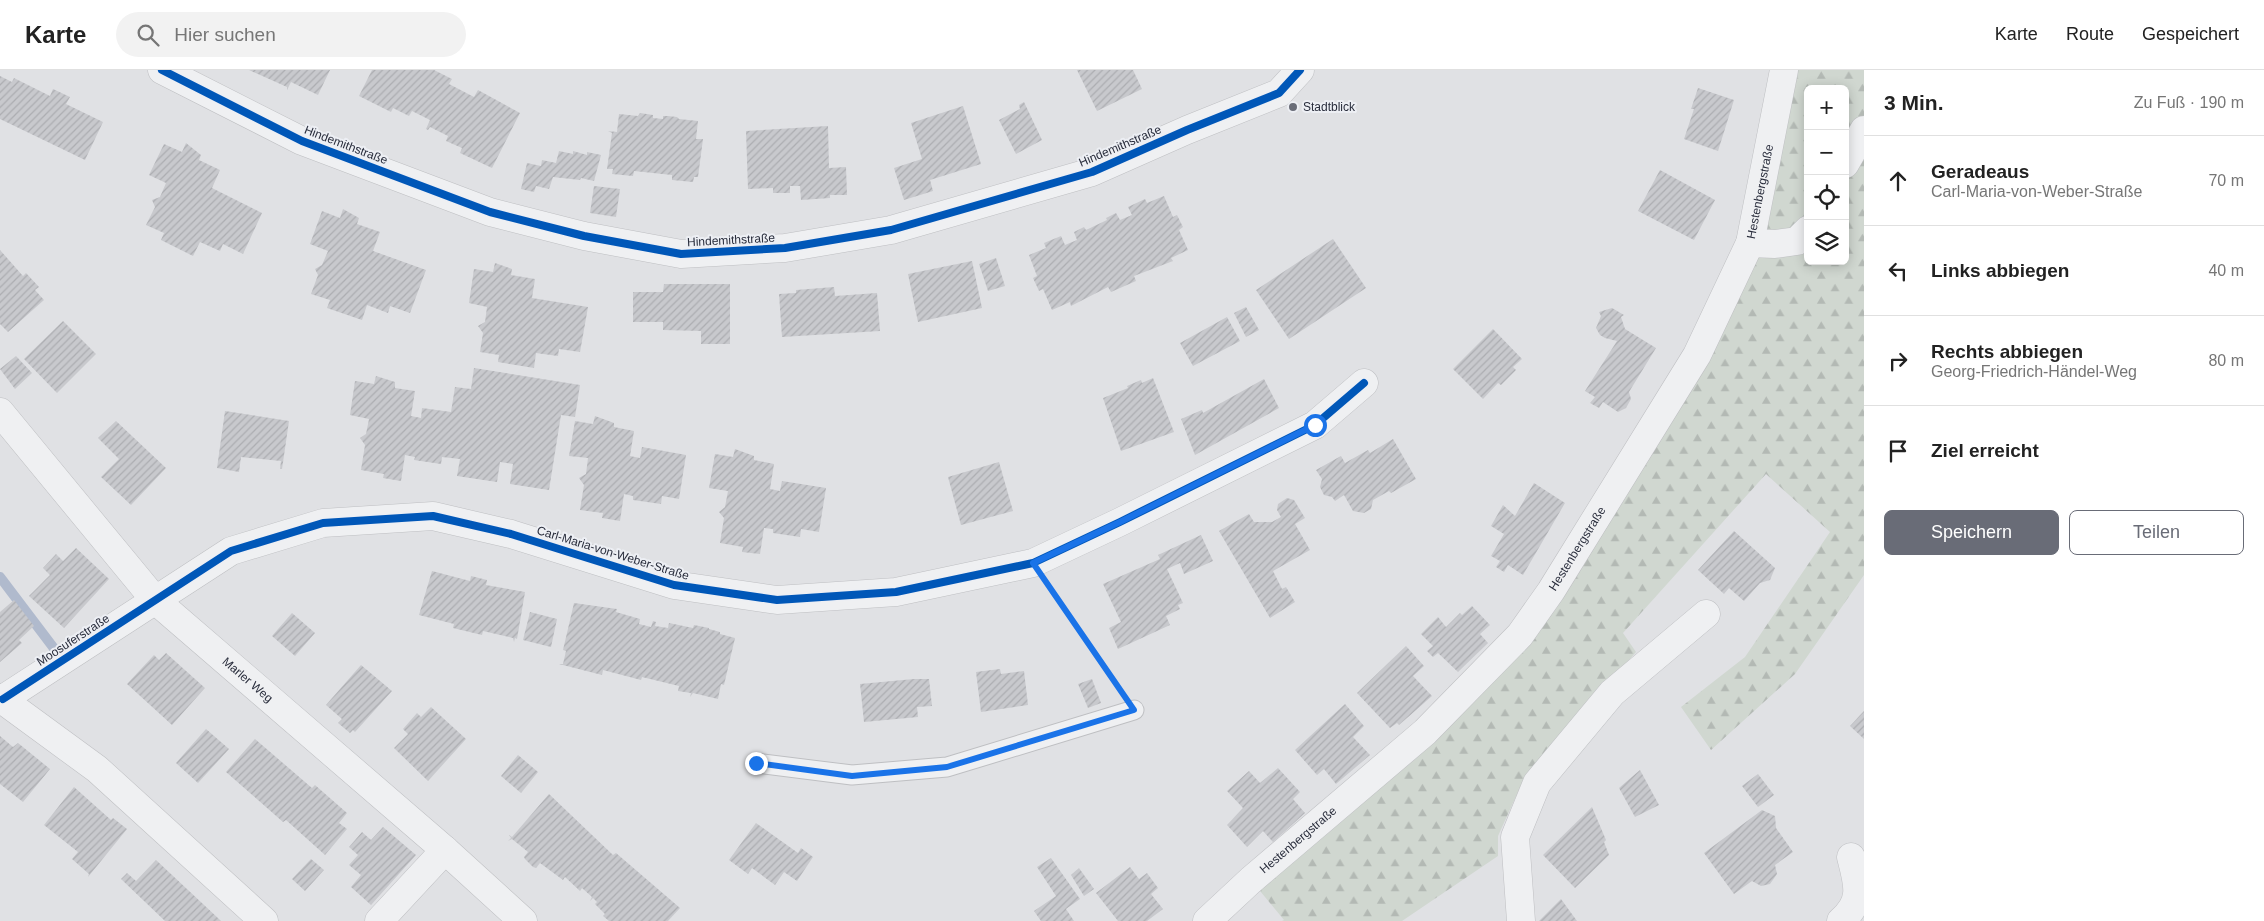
<!DOCTYPE html>
<html lang="de">
<head>
<meta charset="utf-8">
<style>
	body { margin:0; font-family:Arial,sans-serif; background:#f2f2f2; color:#222 }
	.controls { position:absolute; right:15px; top:15px; display:grid; overflow:hidden; border-radius:8px; box-shadow:0 2px 12px #0003 }
	.controls button { width:45px; height:45px; display:grid; place-items:center; padding:0; border:0; border-bottom:1px solid #e0e0e0; background:#fff; color:#222; font:25px sans-serif }
	.stop { position:absolute; width:15px; height:15px; margin:-11px; border:4px solid #1a73e8; border-radius:50%; background:#fff }
	.stop.end { background:#1a73e8; border-color:#fff; box-shadow:0 1px 5px #0008 }
	.list { margin:0; padding:0; list-style:none }
	h2 { display:flex; justify-content:space-between; align-items:center; height:65px; margin:0; padding:0 20px; font-size:21px }
	h2 small { font-size:16px; font-weight:400; color:#767676 }
	.list li { display:grid; grid-template-columns:32px 1fr auto; gap:15px; align-items:center; box-sizing:border-box; height:90px; padding:0 20px; border-top:1px solid #e0e0e0 }
	.list b { display:block; font-size:19px; white-space:nowrap }
	.list p { margin:0; font-size:16px; white-space:nowrap; color:#767676 }
	.list em { font-size:16px; font-style:normal; color:#767676 }
	.actions { display:flex; gap:10px; padding:15px 20px }
	.actions a { flex:1; padding:11px 0; border:1px solid #696c77; border-radius:8px; text-align:center; font-size:18px; color:#696c77 }
	.actions .main { background:#696c77; color:#fff }
	.icon { flex:none; width:28px; height:28px; fill:none; stroke:currentColor; stroke-width:2; stroke-linecap:round; stroke-linejoin:round }
	.map { position:relative; flex:none; width:1864px; height:851px; overflow:hidden }
	header { display:flex; align-items:center; gap:30px; box-sizing:border-box; height:70px; padding:0 25px; background:#fff; border-bottom:1px solid #e0e0e0 }
	header strong { font-size:24px }
	nav { display:flex; gap:28px; margin-inline-start:auto; font-size:18px }
	.search { width:350px; height:45px; background:#f2f2f2; display:flex; align-items:center; gap:12px; box-sizing:border-box; padding:0 18px; border-radius:28px; color:#767676; font-size:19px }
	main { display:flex }
	aside { flex:1; background:#fff }
	.map>svg:first-child { display:block }
	.forest { fill:url(#forest-firs); fill-rule:evenodd }
	.lines { fill:none; stroke-linecap:round; stroke-linejoin:round }
	.stream { stroke:#b0bacd; stroke-width:10 }
	.building { fill:url(#building-hatch) }
	.lane-casing { stroke:#bebfc2; stroke-width:21 }
	.street-casing { stroke:#bebfc2; stroke-width:29 }
	.path { stroke:#c1c2c6; stroke-width:3; stroke-dasharray:4 4; stroke-linecap:butt }
	.lane { stroke:#eff0f2; stroke-width:19 }
	.street { stroke:#eff0f2; stroke-width:28 }
	.cycleway-casing { stroke:#edeff4; stroke-width:11 }
	.cycleway { stroke:#0057b8; stroke-width:8 }
	.route { stroke:#1a73e8; stroke-width:6 }
	.poi-dot { fill:#696c77; stroke:#edeff4; stroke-width:2 }
	.labels { text-anchor:middle; dominant-baseline:central; stroke-width:4; stroke-linejoin:round; paint-order:stroke }
	.poi-label { font-size:12px; fill:#292d3c; stroke:#edeff4; text-anchor:start }
	.street-label { font-size:12px; fill:#292d3c; stroke:#edeff4 }
</style>
</head>
<body>
<header>
<strong>Karte</strong>
<div class="search"><svg class="icon" aria-label="search" viewBox="0 0 24 24"><circle cx="10" cy="10" r="6"/><path d="M15 15l6 6"/></svg>Hier suchen</div>
<nav><a>Karte</a><a>Route</a><a>Gespeichert</a></nav>
</header>
<main>
<div class="map">
<svg width="1864" height="851" viewBox="0 0 1864 851">
	<defs>
		<pattern id="forest-firs" width="22" height="20" patternUnits="userSpaceOnUse" patternTransform="scale(1.25)"><rect width="22" height="20" fill="#d0d7d0"/><path d="M5 1l3.5 6h-7zM16 11l3.5 6h-7z" fill="#b3b9b4"/></pattern>
		<pattern id="building-hatch" width="6" height="6" patternUnits="userSpaceOnUse" patternTransform="scale(1.25)"><rect width="6" height="6" fill="#c8c9cd"/><path d="M-1 1l2-2M0 6l6-6M5 7l2-2" fill="none" stroke="#acadb1"/></pattern>
	</defs>
	<rect width="100%" height="100%" fill="#e0e1e4"/>
	<path class="forest" d="M1784,0H1864V505L1795,604L1711,680L1681,637L1745,587L1830,462L1766,404L1623,563L1636,582L1522,713L1498,766V786L1402,851H1282L1284,850L1251,810L1520,565L1750,173ZM1808,19H1845V191H1808Z"/>
	<g class="lines">
		<polyline class="stream" points="0,507 56,581"/>
	</g>
	<g class="building">
		<polygon points="249,0 330,0 318,25 291,12 287,20 287,17"/>
		<polygon points="372,0 434,0 452,9 449,14 474,27 478,20 520,43 492,98 460,83 462,78 446,71 448,66 430,57 428,60 426,59 430,50 412,41 409,46 393,38 391,42 359,26"/>
		<polygon points="1077,0 1133,0 1142,19 1097,41"/>
		<polygon points="0,6 12,12 14,8 50,26 53,19 70,27 66,34 103,52 85,90 0,49"/>
		<polygon points="1698,18 1734,30 1718,81 1684,69 1694,39 1691,39"/>
		<polygon points="1024,32 1042,70 1016,84 999,50 1020,39 1019,35"/>
		<polygon points="963,36 981,94 930,110 933,121 904,130 894,98 922,89 911,53"/>
		<polygon points="640,43 653,45 653,48 663,49 663,46 668,46 677,47 679,49 698,51 696,69 703,69 698,107 694,107 693,112 672,110 672,105 634,101 633,106 612,104 613,99 607,99 612,63 608,61 617,62 619,44 638,46"/>
		<polygon points="828,56 829,98 846,97 847,125 830,125 830,128 801,130 800,116 790,116 790,123 773,123 773,118 748,119 746,61"/>
		<polygon points="186,73 201,85 199,90 220,100 212,118 262,143 243,184 223,174 220,181 200,172 193,186 161,170 164,163 146,155 155,137 152,130 160,127 166,113 149,105 164,74 182,82"/>
		<polygon points="559,81 573,84 573,81 587,85 587,82 601,85 594,111 581,108 580,110 553,107 549,119 536,116 534,122 521,119 527,93 541,96 542,90 556,93"/>
		<polygon points="1660,100 1715,130 1694,170 1638,141"/>
		<polygon points="594,116 620,119 616,147 590,143"/>
		<polygon points="1164,126 1173,147 1177,145 1183,157 1179,160 1188,180 1171,188 1173,191 1134,206 1136,211 1111,222 1108,217 1071,236 1070,232 1052,240 1043,219 1039,221 1033,208 1037,206 1029,185 1046,178 1044,173 1061,166 1065,175 1077,170 1074,162 1084,157 1086,160 1107,150 1106,148 1116,143 1120,150 1132,145 1128,137 1145,129 1147,133"/>
		<polygon points="343,139 359,148 357,154 380,162 373,181 426,200 410,243 390,236 388,243 367,235 362,250 327,238 330,230 311,224 318,205 315,199 322,195 328,181 310,174 322,141 340,148"/>
		<polygon points="1333,169 1366,218 1289,269 1256,220"/>
		<polygon points="0,180 23,206 26,203 39,217 35,220 44,230 8,262 0,254"/>
		<polygon points="996,188 1005,216 988,221 979,194"/>
		<polygon points="972,191 982,238 918,252 908,204"/>
		<polygon points="495,193 512,199 511,205 535,209 532,228 588,237 580,282 559,279 558,286 536,283 534,298 498,292 499,285 480,282 483,263 478,256 485,252 487,237 469,233 474,199 493,202"/>
		<polygon points="664,214 730,214 730,274 701,274 701,261 663,260 663,252 633,252 633,222 663,222"/>
		<polygon points="834,217 835,226 877,223 880,261 782,267 779,224 796,223 796,220"/>
		<polygon points="1246,237 1259,260 1246,267 1234,243"/>
		<polygon points="1612,238 1624,245 1621,247 1625,259 1656,278 1629,322 1631,329 1626,338 1618,342 1603,332 1599,338 1590,333 1595,327 1585,321 1617,271 1605,268 1600,265 1596,258 1601,246 1599,242"/>
		<polygon points="1227,247 1240,271 1193,296 1180,273"/>
		<polygon points="63,251 96,284 57,323 24,289"/>
		<polygon points="1493,259 1522,289 1513,297 1516,300 1501,315 1498,313 1483,329 1453,299"/>
		<polygon points="16,286 32,303 15,319 0,299"/>
		<polygon points="474,298 580,315 575,347 561,345 549,420 510,414 513,394 500,392 497,412 457,406 460,389 442,387 441,394 414,390 415,387 405,385 401,411 383,408 384,404 361,400 365,375 360,368 366,364 369,349 350,345 355,311 374,314 376,306 395,312 395,318 415,321 411,346 421,348 422,338 451,342 455,317 471,319"/>
		<polygon points="1153,308 1174,362 1121,381 1103,328 1128,318 1127,316 1141,310 1142,313"/>
		<polygon points="1264,309 1279,338 1195,385 1181,349 1202,340 1203,343"/>
		<polygon points="225,341 289,351 282,399 280,399 281,391 241,387 239,402 217,398"/>
		<polygon points="595,346 614,353 614,357 634,361 630,386 640,388 642,377 686,385 679,429 662,426 661,434 633,430 633,426 624,424 620,451 602,448 603,443 580,440 584,415 579,408 586,404 588,388 569,386 575,351 593,354"/>
		<polygon points="116,351 166,398 131,435 101,407 119,389 98,368"/>
		<polygon points="1393,369 1416,409 1391,423 1389,421 1373,430 1371,439 1364,443 1353,441 1344,425 1335,431 1332,427 1324,425 1320,417 1322,409 1316,400 1341,386 1345,393 1368,380 1370,383"/>
		<polygon points="735,379 754,386 754,390 774,394 770,419 780,421 782,411 826,418 819,462 801,459 800,467 773,463 773,459 764,458 760,484 742,482 743,477 720,473 724,448 719,442 725,437 728,421 709,418 715,384 733,387"/>
		<polygon points="999,392 1013,441 961,455 948,407"/>
		<polygon points="1534,413 1565,433 1523,505 1508,495 1504,502 1496,497 1500,491 1491,486 1504,464 1491,456 1503,435 1515,446"/>
		<polygon points="1287,428 1294,430 1305,448 1295,454 1310,480 1273,501 1282,519 1286,517 1295,532 1270,548 1219,461 1249,444 1254,452 1272,452 1281,447 1277,440 1278,434"/>
		<polygon points="1734,461 1775,498 1770,510 1760,513 1744,531 1729,518 1724,524 1698,500"/>
		<polygon points="1201,465 1213,491 1184,504 1180,493 1167,499 1183,533 1178,535 1180,539 1166,546 1170,555 1118,579 1109,558 1121,552 1103,514 1160,489 1158,485"/>
		<polygon points="76,478 109,509 64,558 29,526 50,505 43,498 56,484 63,491"/>
		<polygon points="432,501 470,511 471,506 487,510 486,515 525,522 517,569 515,568 514,572 513,568 483,561 482,565 453,558 454,554 419,545"/>
		<polygon points="14,530 34,556 19,570 22,573 0,592 0,542"/>
		<polygon points="574,533 617,539 616,542 640,549 639,554 651,557 653,551 656,552 655,556 668,558 669,553 693,558 694,555 709,558 709,559 720,562 720,564 735,568 724,615 721,614 718,629 693,623 690,627 691,623 678,621 679,616 642,607 641,610 603,600 602,605 559,594 563,594 566,581 563,580"/>
		<polygon points="1472,536 1490,555 1480,564 1488,573 1458,602 1438,583 1433,587 1427,581 1433,576 1421,564 1438,547 1446,557 1460,543 1462,545"/>
		<polygon points="530,542 557,549 551,577 523,570"/>
		<polygon points="292,543 315,563 295,586 272,566"/>
		<polygon points="1406,576 1424,596 1413,606 1432,626 1399,655 1397,653 1390,658 1357,623"/>
		<polygon points="166,583 205,618 172,655 127,614 154,585 159,590"/>
		<polygon points="361,595 392,621 355,662 353,660 350,663 338,653 342,649 326,635"/>
		<polygon points="1000,599 1001,604 1024,601 1028,635 981,642 976,602"/>
		<polygon points="914,609 929,609 932,636 917,637 918,647 864,652 860,614"/>
		<polygon points="1092,609 1101,633 1088,638 1078,614"/>
		<polygon points="1345,634 1364,656 1353,667 1370,685 1336,714 1324,699 1317,705 1295,680"/>
		<polygon points="431,637 466,669 428,711 394,678 408,664 403,659 417,643 421,647"/>
		<polygon points="1864,641 1864,669 1850,656"/>
		<polygon points="206,659 229,679 198,713 176,693"/>
		<polygon points="0,666 13,677 18,673 50,699 23,732 0,714"/>
		<polygon points="255,669 312,718 315,715 347,743 339,753 347,759 325,785 286,750 283,752 226,702"/>
		<polygon points="518,685 538,702 521,723 501,706"/>
		<polygon points="1278,698 1300,722 1293,729 1305,743 1273,772 1263,761 1247,777 1227,755 1243,738 1227,721 1249,701 1260,713"/>
		<polygon points="1640,700 1659,735 1635,747 1619,718"/>
		<polygon points="1758,704 1774,725 1758,737 1742,716"/>
		<polygon points="74,717 111,750 113,748 127,759 88,807 89,804 72,789 78,782 44,755"/>
		<polygon points="549,724 613,785 616,783 680,838 668,851 609,851 603,846 605,844 595,834 597,832 593,828 590,831 592,827 582,818 580,821 565,807 563,810 540,793 536,798 533,797 525,789 524,787 528,782 512,769 508,771 511,768 509,765 512,767"/>
		<polygon points="1592,737 1606,770 1604,772 1609,785 1575,818 1543,785"/>
		<polygon points="1762,740 1775,746 1776,758 1793,782 1775,795 1777,804 1770,814 1761,816 1752,811 1734,824 1704,783"/>
		<polygon points="756,753 798,783 801,778 813,787 797,811 784,802 775,815 752,798 748,804 729,790"/>
		<polygon points="383,757 416,785 371,835 351,817 361,805 349,795 358,785 349,777 362,762 371,770"/>
		<polygon points="1051,788 1080,829 1066,839 1074,851 1041,851 1034,841 1056,826 1037,797"/>
		<polygon points="311,789 324,800 305,821 292,809"/>
		<polygon points="156,790 219,849 221,851 165,851 121,809 127,803 136,811"/>
		<polygon points="1130,797 1139,809 1147,803 1158,818 1151,824 1163,839 1147,851 1118,851 1096,823"/>
		<polygon points="1079,798 1094,819 1084,826 1071,805"/>
		<polygon points="1561,829 1577,851 1539,851"/>
	</g>
	<g class="lines">
		<g class="lane-casing">
			<polyline id="lane" points="756,693 852,705 947,697 1134,640"/>
		</g>
		<g class="street-casing">
			<g id="street">
				<polyline points="162,0 302,71 490,142 584,166 681,184 785,178 891,160 1092,102 1187,60 1279,23 1300,0"/>
				<polyline points="1845,94 1864,60"/>
				<polyline points="1750,173 1775,174 1797,171 1808,160"/>
				<path id="s1" d="M0,342L155,530L445,780L523,851"/>
				<polyline points="0,628 97,699 264,851"/>
				<polyline points="3,629 231,481 323,453 433,446 511,464 674,515 777,530 896,522 1033,493 1120,452 1315,355 1364,313"/>
				<polyline points="379,851 445,780"/>
				<path id="s2" d="M1207,851L1251,810L1425,662L1520,565L1551,521L1697,285L1750,173L1784,0"/>
				<polyline points="1521,851 1515,767 1537,713 1612,623 1706,544"/>
				<path d="M1841,851C1864,831 1858,814 1851,787"/>
			</g>
		</g>
		<polyline class="path" points="1050,518 1119,618"/>
		<use href="#lane" class="lane"/>
		<use href="#street" class="street"/>
		<g class="cycleway-casing">
			<g id="cycleway">
				<polyline points="162,0 302,71 490,142 584,166 681,184 785,178 891,160 1092,102 1187,60 1279,23 1300,0"/>
				<polyline points="3,629 231,481 323,453 433,446 511,464 674,515 777,530 896,522 1033,493 1120,452 1315,355 1364,313"/>
			</g>
		</g>
		<use href="#cycleway" class="cycleway"/>
	</g>
	<g class="lines">
		<polyline class="route" points="756,693 852,706 947,697 1134,640 1033,493 1120,452 1315,355"/>
	</g>
	<circle class="poi-dot" cx="1293" cy="37" r="5"/>
	<g class="labels">
		<g class="poi-label">
			<text x="1303" y="37">Stadtblick</text>
		</g>
		<g class="street-label">
			<text transform="translate(346 75) rotate(21)">Hindemithstraße</text>
			<text transform="translate(1120 76) rotate(-23)">Hindemithstraße</text>
			<text stroke="none"><textPath href="#s2" startOffset="932">Hestenbergstraße</textPath></text>
			<text transform="translate(731 170) rotate(-3)">Hindemithstraße</text>
			<text stroke="none"><textPath href="#s2" startOffset="528">Hestenbergstraße</textPath></text>
			<text transform="translate(613 483) rotate(17)">Carl-Maria-von-Weber-Straße</text>
			<text transform="translate(73 570) rotate(-33)">Moosuferstraße</text>
			<text stroke="none"><textPath href="#s1" startOffset="366">Marler Weg</textPath></text>
			<text stroke="none"><textPath href="#s2" startOffset="122">Hestenbergstraße</textPath></text>
		</g>
	</g>
</svg>
<div class="controls">
<button>+</button>
<button>−</button>
<button><svg class="icon" aria-label="locate" viewBox="0 0 24 24"><circle cx="12" cy="12" r="6"/><path d="M12 2v4M12 18v4M2 12h4M18 12h4"/></svg></button>
<button><svg class="icon" aria-label="layers" viewBox="0 0 24 24"><path d="M12 4l9 5-9 5-9-5zM3 14l9 5 9-5"/></svg></button>
</div>
<div class="stop" style="left:1315px;top:355px"></div>
<div class="stop end" style="left:756px;top:693px"></div>
</div>
<aside>
<h2>3 Min.<small>Zu Fuß · 190 m</small></h2>
<ul class="list">
<li><svg class="icon" aria-label="ahead" viewBox="0 0 24 24"><path d="M12 20V5M6 11l6-6 6 6"/></svg><div><b>Geradeaus</b><p>Carl-Maria-von-Weber-Straße</p></div><em>70 m</em></li>
<li><svg class="icon" aria-label="left" viewBox="0 0 24 24"><path d="M17 20v-9H6M10 6l-5 5 5 5"/></svg><div><b>Links abbiegen</b></div><em>40 m</em></li>
<li><svg class="icon" aria-label="right" viewBox="0 0 24 24"><path d="M7 20v-9h11M14 6l5 5-5 5"/></svg><div><b>Rechts abbiegen</b><p>Georg-Friedrich-Händel-Weg</p></div><em>80 m</em></li>
<li><svg class="icon" aria-label="arrive" viewBox="0 0 24 24"><path d="M6 21V4h12l-3 4 3 4H6"/></svg><div><b>Ziel erreicht</b></div></li>
</ul>
<div class="actions"><a class="main">Speichern</a><a>Teilen</a></div>
</aside>
</main>
</body>
</html>
